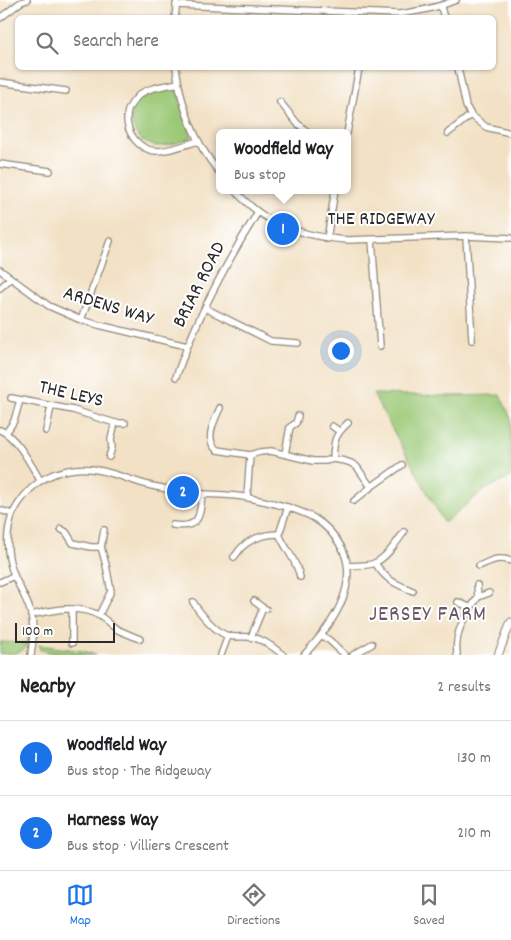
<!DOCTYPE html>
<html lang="en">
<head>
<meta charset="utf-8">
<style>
	body { margin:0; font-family:Dekko,sans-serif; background:#f2f2f2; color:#202124 }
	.scale { position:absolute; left:15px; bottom:12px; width:100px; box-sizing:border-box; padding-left:5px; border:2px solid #2b2b2b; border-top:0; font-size:14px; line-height:18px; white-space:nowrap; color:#2b2b2b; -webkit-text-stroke:4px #fff; paint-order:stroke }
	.you { position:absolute; left:340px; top:350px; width:18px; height:18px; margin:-12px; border:4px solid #fff; border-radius:50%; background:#1a73e8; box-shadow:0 0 0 8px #1a73e833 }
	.badge { display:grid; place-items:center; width:32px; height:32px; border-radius:50%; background:#1a73e8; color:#fff; font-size:16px; font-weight:700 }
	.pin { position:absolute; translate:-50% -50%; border:2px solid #fff; box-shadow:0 1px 5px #0006 }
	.popup { position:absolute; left:216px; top:129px; width:135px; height:65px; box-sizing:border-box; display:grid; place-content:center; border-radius:8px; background:#fff; filter:drop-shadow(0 1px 4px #0005); font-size:16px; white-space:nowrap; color:#757577 }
	.popup b { font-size:19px; color:#202124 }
	.popup::after { content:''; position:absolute; left:50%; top:100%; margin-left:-10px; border:10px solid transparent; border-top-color:#fff }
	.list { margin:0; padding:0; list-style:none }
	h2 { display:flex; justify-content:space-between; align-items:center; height:65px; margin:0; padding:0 20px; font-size:21px }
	h2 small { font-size:16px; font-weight:400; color:#757577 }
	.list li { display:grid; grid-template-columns:32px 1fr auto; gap:15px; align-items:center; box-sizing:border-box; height:75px; padding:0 20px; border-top:1px solid #e0e0e0 }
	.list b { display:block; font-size:19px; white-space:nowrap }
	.list p { margin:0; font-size:16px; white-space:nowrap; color:#757577 }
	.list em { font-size:16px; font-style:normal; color:#757577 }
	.icon { flex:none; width:28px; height:28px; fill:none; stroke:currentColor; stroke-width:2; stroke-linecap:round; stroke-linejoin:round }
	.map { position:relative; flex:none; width:511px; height:655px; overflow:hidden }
	.search { position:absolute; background:#fff; box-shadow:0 1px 4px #0004; left:15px; right:15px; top:15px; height:55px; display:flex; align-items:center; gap:12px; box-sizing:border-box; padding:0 18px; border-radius:8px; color:#757577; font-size:19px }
	.sheet { height:215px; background:#fff }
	nav { display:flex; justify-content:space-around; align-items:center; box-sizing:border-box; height:70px; border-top:1px solid #e0e0e0; background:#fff; font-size:14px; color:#757577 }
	nav a { display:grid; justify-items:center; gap:2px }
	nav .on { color:#1a73e8 }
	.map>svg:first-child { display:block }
	.green { fill:#9bc977; stroke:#637a51 }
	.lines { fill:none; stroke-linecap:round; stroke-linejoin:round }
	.minor-casing { stroke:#8e8678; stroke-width:8 }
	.tertiary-casing { stroke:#8e8678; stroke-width:9 }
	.minor { stroke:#fff; stroke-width:5.5 }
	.tertiary { stroke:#fff; stroke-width:7 }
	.labels { text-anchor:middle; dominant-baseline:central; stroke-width:4; stroke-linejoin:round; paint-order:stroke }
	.street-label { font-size:20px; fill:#2b2b2b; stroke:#fff }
	.quarter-label { font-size:22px; letter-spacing:1px; fill:#695865; stroke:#fff }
</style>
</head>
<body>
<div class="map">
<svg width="511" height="655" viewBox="0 0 511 655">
	<rect width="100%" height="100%" fill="#fff"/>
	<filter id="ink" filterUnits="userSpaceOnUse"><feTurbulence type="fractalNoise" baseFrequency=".02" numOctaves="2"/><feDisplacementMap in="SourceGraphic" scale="10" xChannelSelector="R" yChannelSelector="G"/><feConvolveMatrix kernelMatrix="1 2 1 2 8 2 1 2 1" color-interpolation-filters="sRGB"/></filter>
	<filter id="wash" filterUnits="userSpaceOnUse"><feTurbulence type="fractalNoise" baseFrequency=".0096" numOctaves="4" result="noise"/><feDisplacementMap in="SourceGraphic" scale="20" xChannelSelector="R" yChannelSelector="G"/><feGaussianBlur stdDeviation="1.12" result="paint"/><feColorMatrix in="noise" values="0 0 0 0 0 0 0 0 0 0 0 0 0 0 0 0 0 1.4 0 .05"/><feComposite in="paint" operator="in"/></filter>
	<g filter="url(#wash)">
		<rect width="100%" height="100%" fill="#f2e1c5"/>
		<g class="green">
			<path d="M175,86L192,138C182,141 169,146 158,146C133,145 122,112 141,96C150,89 165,88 175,86Z"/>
			<polygon points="373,394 451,396 500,395 511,418 511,477 484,490 444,523"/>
			<path d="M0,642L27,643C24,655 11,653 0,654Z"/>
			<polygon points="39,645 82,651 96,655 63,655 40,650"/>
		</g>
	</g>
	<g filter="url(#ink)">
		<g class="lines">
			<g class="minor-casing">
				<g id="minor">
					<path d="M176,5L399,14C420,11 437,8 456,0"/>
					<polyline points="441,7 444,18"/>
					<polyline points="0,18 21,2 27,0"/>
					<polyline points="175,18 177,0"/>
					<path d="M176,68C181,106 195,143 219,172"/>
					<polyline points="458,68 466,106 471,115 486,127 511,133"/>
					<polyline points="0,82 66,91"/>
					<path d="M178,83C166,86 147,87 138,96C133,101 127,109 127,116C126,133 139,150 156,151C170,151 185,145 198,141"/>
					<polyline points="280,102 297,123 309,133"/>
					<polyline points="347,133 359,68"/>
					<polyline points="448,133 471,115"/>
					<polyline points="0,164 50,171"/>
					<path d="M234,190C245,201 257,213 271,220C294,232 320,238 347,240L466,236L511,238"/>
					<polyline points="466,236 472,340"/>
					<polyline points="327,239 335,190"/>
					<polyline points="372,240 380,346"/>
					<polyline points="0,270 49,306 81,320 99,325 187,346"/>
					<polyline points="0,288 10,279"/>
					<polyline points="205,308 271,341 298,343"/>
					<polyline points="81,320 110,241"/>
					<path d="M176,377C196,319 226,263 258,212"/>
					<polyline points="11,398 73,410 115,423 125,423"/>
					<path d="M220,408C214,421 204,440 217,450L250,455L260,452L271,451L313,461H325L333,459L345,461L351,463L357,467L371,487"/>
					<polyline points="332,426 339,431"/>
					<path d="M0,430C17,437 31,465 40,480"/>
					<polyline points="46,431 51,407"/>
					<polyline points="6,433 14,421 20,400"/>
					<polyline points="285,454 290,427 296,423 298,416"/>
					<polyline points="109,457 112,447 111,439 115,423"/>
					<path d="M333,459C334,440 334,436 348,423"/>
					<polyline points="247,497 250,455"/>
					<polyline points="354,501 371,487 402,465"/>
					<path d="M288,507L279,534C286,550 297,561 300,577"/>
					<polyline points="0,510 12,514"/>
					<path d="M173,525C200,529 200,516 202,494"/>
					<polyline points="61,529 66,532 73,543 91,547 101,547"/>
					<path d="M234,557C237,554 239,550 242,547C252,538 266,534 279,534"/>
					<path d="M375,563C387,581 394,583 413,591"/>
					<path d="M348,566C356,565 365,566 372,564C385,560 397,542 404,532"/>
					<path d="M479,566C491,561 498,556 511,561"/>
					<polyline points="0,582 14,576"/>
					<polyline points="477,585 478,597 489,593"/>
					<polyline points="254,601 263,608 266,609"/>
					<path d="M193,602C199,612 217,634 229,636C235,638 242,636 249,637C262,638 273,647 283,655"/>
					<polyline points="458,602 471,608"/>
					<polyline points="72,609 72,643"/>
					<path d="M31,615C53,610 79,604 100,616C106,620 112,626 118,630C125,633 133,636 140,639"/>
					<polyline points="99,615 111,591 106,565 101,547 104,530"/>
					<polyline points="322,636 329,640 345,655"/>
					<polyline points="251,637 263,608"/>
					<path d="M31,655C33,643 34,625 31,614C28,600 19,588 14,575C8,560 6,544 9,527C10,523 11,517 13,513C27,487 46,472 75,469C101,466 127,480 152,486C162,488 172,490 182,492C204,496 227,493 249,498C270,502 296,508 314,518C327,526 335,535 342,548C361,587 330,627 304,655"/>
					<polyline points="221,655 228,636"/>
					<polyline points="353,655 372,644"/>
					<path d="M457,655C457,651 456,646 457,642C458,625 469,611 478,597"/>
				</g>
			</g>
			<g class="tertiary-casing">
				<polyline id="tertiary" points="498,655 511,622"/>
			</g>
			<use href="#minor" class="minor"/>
			<use href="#tertiary" class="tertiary"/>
		</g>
	</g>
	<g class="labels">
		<g class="street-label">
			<text x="381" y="220">THE RIDGEWAY</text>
			<text transform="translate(200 285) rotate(-63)">BRIAR ROAD</text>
			<text transform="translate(108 307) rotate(17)">ARDENS WAY</text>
			<text transform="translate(71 395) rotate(13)">THE LEYS</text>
		</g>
		<g class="quarter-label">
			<text x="428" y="615">JERSEY FARM</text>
		</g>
	</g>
</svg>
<div class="scale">100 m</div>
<div class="you"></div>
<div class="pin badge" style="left:283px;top:229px">1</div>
<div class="popup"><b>Woodfield Way</b>Bus stop</div>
<div class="pin badge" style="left:183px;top:492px">2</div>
<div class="search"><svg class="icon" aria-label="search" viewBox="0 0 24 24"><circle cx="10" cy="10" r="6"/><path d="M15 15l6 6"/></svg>Search here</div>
</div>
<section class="sheet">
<h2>Nearby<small>2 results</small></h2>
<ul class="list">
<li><span class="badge">1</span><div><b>Woodfield Way</b><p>Bus stop · The Ridgeway</p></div><em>130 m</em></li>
<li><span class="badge">2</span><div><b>Harness Way</b><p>Bus stop · Villiers Crescent</p></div><em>210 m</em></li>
</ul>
</section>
<nav>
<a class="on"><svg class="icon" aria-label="map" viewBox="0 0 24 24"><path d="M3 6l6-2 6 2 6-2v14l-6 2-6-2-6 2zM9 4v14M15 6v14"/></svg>Map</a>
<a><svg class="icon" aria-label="directions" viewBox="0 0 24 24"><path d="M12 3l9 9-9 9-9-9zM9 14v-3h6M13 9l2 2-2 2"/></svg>Directions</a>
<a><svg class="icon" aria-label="saved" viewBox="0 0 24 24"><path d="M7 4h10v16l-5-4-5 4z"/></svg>Saved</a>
</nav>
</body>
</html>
